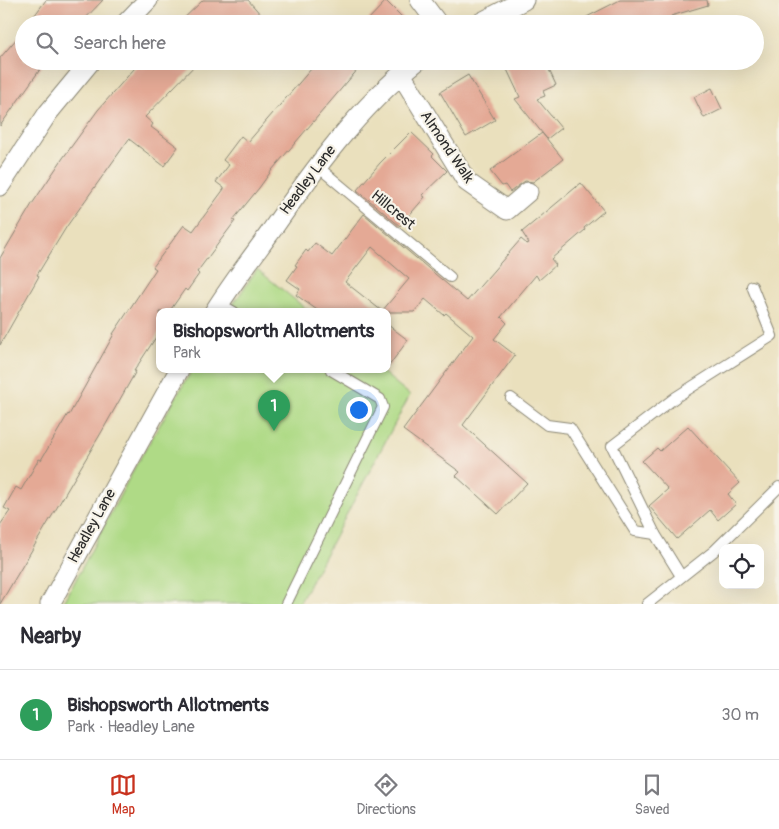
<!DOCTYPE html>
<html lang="en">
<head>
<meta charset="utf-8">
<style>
	body { margin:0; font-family:Pangolin,sans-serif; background:#f2f2f3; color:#2b2b33 }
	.controls { position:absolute; right:15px; bottom:15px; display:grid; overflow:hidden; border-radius:10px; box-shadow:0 5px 20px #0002 }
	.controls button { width:45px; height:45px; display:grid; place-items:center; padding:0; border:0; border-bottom:1px solid #e1e1e2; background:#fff; color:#2b2b33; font:25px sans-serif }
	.you { position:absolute; left:358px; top:409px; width:18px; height:18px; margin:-12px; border:4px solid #fff; border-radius:50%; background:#1a73e8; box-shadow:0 0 0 8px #1a73e833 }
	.badge { display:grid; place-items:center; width:32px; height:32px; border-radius:50%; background:#c8321e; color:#fff; font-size:16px; font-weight:700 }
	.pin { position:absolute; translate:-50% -41px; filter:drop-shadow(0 1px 2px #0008) }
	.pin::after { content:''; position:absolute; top:26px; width:18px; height:15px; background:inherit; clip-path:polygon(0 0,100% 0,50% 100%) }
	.popup { position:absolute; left:156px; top:308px; width:235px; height:65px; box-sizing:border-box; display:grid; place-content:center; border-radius:10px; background:#fff; filter:drop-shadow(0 1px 4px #0005); font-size:16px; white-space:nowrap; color:#7c7c81 }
	.popup b { font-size:19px; color:#2b2b33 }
	.popup::after { content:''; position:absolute; left:50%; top:100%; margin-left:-10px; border:10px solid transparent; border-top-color:#fff }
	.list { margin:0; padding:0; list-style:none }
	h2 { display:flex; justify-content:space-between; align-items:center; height:65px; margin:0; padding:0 20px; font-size:21px }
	h2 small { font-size:16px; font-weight:400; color:#7c7c81 }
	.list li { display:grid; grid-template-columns:32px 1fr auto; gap:15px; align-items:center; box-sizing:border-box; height:90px; padding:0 20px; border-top:1px solid #e1e1e2 }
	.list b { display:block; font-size:19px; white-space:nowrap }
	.list p { margin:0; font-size:16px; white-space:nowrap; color:#7c7c81 }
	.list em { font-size:16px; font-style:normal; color:#7c7c81 }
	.icon { flex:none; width:28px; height:28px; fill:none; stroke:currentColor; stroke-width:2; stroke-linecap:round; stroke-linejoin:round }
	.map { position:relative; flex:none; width:779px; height:604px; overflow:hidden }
	.search { position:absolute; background:#fff; box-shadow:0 5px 20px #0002; left:15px; right:15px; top:15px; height:55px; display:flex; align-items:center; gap:12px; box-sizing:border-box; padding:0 18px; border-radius:28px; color:#7c7c81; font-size:19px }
	.sheet { height:155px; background:#fff }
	nav { display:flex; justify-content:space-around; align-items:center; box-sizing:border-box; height:70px; border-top:1px solid #e1e1e2; background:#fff; font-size:14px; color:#7c7c81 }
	nav a { display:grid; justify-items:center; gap:2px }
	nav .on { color:#c8321e }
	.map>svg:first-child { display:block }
	.green { fill:#afda86; stroke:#6d8258 }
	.building { fill:#e4a995; fill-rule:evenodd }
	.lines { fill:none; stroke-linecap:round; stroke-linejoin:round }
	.lane-casing { stroke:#8a8674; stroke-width:12 }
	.street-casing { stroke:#8a8674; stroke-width:21 }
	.lane { stroke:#fff; stroke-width:10 }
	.street { stroke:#fff; stroke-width:19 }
	.labels { text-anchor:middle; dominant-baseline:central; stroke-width:4.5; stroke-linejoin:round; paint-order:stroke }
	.street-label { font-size:15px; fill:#2b2b2b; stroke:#f7f3e8 }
</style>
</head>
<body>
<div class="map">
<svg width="779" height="604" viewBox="0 0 779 604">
	<rect width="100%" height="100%" fill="#f7f3e8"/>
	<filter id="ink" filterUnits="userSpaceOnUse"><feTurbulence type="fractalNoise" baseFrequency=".02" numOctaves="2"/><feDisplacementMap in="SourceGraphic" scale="10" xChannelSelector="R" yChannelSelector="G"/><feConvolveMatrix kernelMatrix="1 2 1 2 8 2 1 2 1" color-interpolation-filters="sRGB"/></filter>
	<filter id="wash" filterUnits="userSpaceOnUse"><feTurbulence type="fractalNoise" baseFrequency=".0096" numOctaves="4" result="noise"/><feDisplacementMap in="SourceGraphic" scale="20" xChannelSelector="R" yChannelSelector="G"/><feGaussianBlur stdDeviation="1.12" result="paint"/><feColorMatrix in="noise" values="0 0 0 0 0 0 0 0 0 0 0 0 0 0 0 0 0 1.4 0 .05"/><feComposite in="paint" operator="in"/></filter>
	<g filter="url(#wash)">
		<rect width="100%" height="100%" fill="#eae0bd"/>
		<g class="green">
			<polygon points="257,269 310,312 228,312"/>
			<polygon points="192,370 380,370 410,395 299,604 63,604 135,467"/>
		</g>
		<g id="blocks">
			<g class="building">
				<polygon points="46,0 103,0 80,24 28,24"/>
				<polygon points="203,0 248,0 269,24 178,24"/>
				<polygon points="620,0 707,0 708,5 671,16 675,24 573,24"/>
				<polygon points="386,1 409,24 364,24"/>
				<polygon points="24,30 24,61 46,61 0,126 0,58"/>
				<polygon points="141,61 199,61 145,117 153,124 151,127 178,147 164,166 129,139 67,226 37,275 39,276 0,345 0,258 32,204 63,158 98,110"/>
				<polygon points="318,61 365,61 272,170 259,188 233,220 235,221 197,272 199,274 187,291 185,289 169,312 160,312 160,331 134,371 136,371 101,433 0,604 0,525 10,511 4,508 16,487 21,490 39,459 41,460 68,414 69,415 114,334 113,334 156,269 153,267 184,225 193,231 224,189 224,188 216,182 229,165 223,160 241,136 248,142"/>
				<polygon points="503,61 545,61 556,85 543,91 545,96 537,99 561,128 547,139 515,99 520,97"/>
				<polygon points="468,75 495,120 466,137 440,92"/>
				<polygon points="712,88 722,109 704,118 694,97"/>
				<polygon points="411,132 434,154 432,156 447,171 422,195 425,197 400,226 357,190 380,163"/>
				<polygon points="542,133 563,159 533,182 525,181 510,192 505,185 502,186 490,171"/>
				<path d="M581,183L604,211L584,228L585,230L551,259L556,265L539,280L536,275L501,317L507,323L494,339L515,355L463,425L527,483L498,514L456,476L460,472L403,430L473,336L446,313L444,315L425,299L414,312H320L296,295L300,289L287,280L297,266L295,265L306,250L308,252L315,243L332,256L364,214L467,301L521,239L527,244L529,243L522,232ZM372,247L409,279L382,311L345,282Z"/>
				<polygon points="388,325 408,340 388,367"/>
				<polygon points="688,426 740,483 728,494 736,504 718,520 710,510 677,539 649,506 668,489 642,461 657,448 660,451"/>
			</g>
		</g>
	</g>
	<g filter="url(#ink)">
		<use href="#blocks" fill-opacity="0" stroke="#8a8674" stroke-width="1"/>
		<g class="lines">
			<g class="lane-casing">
				<g id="lane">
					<polyline points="317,166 450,277"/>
					<polyline points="220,304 234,312"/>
					<polyline points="511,398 547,425 570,428 635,531 655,534"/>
					<polyline points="681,576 655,534 612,446 676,397 772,336 752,286"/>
					<polyline points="286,604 383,407 380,399 331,370"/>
					<polyline points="647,604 714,551 779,487"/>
				</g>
			</g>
			<g class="street-casing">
				<g id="street">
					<polyline points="420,0 438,24"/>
					<polyline points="125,24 148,0"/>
					<polyline points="478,24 524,0"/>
					<polyline points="401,74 467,182 507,210 528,192"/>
					<polyline points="0,186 48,113 91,61"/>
					<path d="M214,312C231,285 250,260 269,234C312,172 357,109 417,61"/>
					<polyline points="50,604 179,370"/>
				</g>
			</g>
			<use href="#lane" class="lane"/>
			<use href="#street" class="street"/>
		</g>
	</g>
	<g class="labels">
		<g class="street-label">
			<text transform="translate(447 147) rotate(56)">Almond Walk</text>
			<text transform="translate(308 180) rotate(-53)">Headley Lane</text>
			<text transform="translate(393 210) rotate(40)">Hillcrest</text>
			<text transform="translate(92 526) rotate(-61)">Headley Lane</text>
		</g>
	</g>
</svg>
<div class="controls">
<button><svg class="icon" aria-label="locate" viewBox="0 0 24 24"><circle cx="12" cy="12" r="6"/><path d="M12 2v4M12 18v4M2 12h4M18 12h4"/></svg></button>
</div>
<div class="you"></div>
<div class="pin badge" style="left:274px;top:431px;background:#2e9e5b">1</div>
<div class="popup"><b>Bishopsworth Allotments</b>Park</div>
<div class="search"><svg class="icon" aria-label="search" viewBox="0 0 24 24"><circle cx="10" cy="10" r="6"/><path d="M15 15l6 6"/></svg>Search here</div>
</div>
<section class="sheet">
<h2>Nearby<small></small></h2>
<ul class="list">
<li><span class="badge" style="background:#2e9e5b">1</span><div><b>Bishopsworth Allotments</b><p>Park · Headley Lane</p></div><em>30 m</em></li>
</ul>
</section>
<nav>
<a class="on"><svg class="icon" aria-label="map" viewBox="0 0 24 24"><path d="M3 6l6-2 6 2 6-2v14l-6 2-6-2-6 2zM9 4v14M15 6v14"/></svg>Map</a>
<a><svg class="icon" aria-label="directions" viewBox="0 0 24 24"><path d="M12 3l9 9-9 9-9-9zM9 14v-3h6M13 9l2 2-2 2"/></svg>Directions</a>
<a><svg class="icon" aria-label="saved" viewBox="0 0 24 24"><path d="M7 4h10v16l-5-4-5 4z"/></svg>Saved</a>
</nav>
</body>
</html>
